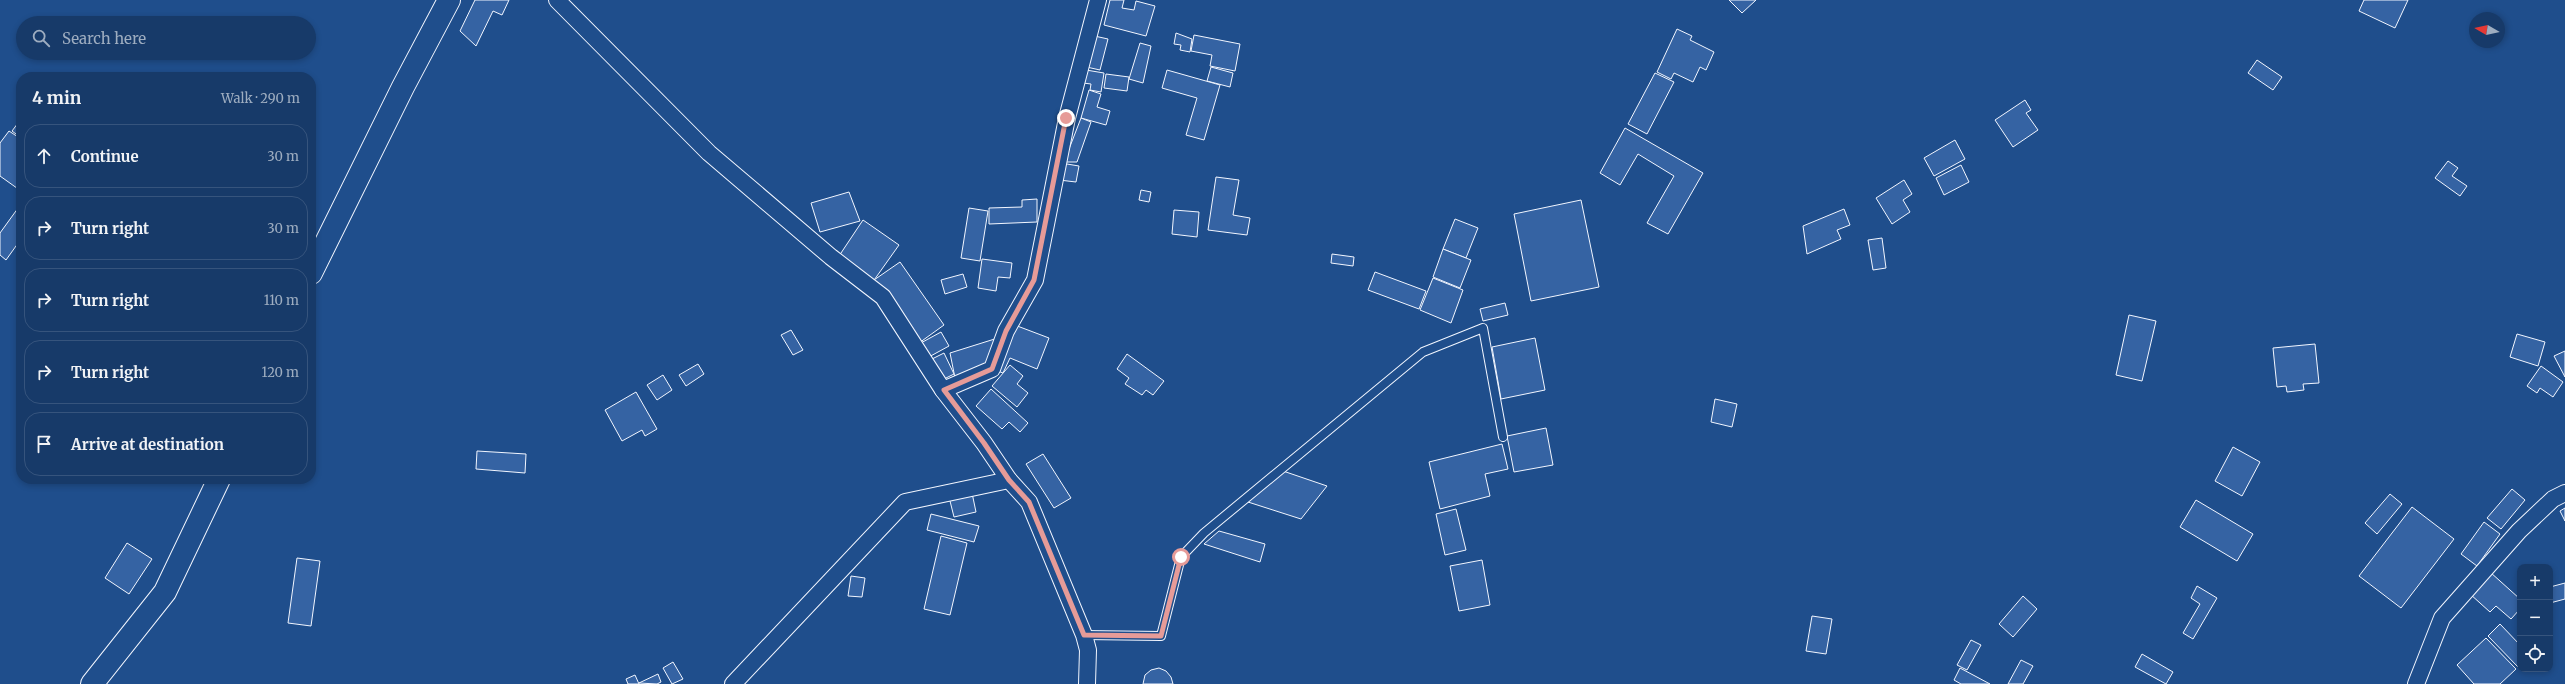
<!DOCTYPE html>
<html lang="en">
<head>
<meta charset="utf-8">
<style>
	body { margin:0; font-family:Merriweather,serif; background:#20416f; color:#f1f3f6 }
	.controls { position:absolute; right:12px; bottom:12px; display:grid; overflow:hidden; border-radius:8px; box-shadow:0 2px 6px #0003 }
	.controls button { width:36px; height:36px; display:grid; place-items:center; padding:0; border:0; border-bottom:1px solid #36547d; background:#173a69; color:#f1f3f6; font:20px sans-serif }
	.compass { position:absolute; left:2469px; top:12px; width:36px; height:36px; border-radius:50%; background:#173a69; box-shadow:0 2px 6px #0003; rotate:279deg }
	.stop { position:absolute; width:12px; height:12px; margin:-9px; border:3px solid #e69b98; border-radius:50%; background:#fff }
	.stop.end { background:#e69b98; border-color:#fff; box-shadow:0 1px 4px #0008 }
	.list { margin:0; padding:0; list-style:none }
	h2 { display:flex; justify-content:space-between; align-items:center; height:52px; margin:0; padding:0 16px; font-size:17px }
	h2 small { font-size:13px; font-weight:400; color:#9eadc0 }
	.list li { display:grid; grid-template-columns:26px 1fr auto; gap:12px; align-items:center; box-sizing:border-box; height:64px; margin:0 8px 8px; padding:0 8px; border:1px solid #36547d; border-radius:16px }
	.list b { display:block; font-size:15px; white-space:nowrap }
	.list em { font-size:13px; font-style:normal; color:#9eadc0 }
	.icon { flex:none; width:22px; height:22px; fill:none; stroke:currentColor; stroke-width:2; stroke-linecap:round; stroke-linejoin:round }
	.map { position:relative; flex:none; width:2565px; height:684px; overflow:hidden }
	.search { position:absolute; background:#173a69; box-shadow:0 2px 6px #0003; left:16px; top:16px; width:300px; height:44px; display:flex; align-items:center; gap:10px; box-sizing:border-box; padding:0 14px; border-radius:22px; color:#9eadc0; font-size:15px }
	.panel { position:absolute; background:#173a69; box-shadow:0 2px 6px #0003; left:16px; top:72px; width:300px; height:412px; border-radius:16px }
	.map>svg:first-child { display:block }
	.building { fill:#3563a3; stroke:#f2f6ff }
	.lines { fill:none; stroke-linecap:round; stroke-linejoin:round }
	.service-casing { stroke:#f2f6ff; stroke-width:10 }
	.minor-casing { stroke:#f2f6ff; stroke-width:18 }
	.secondary-casing { stroke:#f2f6ff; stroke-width:24 }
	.service { stroke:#1f4e8c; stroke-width:8 }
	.minor { stroke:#1f4e8c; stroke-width:16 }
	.secondary { stroke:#1f4e8c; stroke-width:22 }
	.route { stroke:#e69b98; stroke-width:5 }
</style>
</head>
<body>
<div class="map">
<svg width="2565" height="684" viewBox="0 0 2565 684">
	<rect width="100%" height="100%" fill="#1f4e8c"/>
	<g class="building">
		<polygon points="475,0 509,0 502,15 493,11 476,46 460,31"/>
		<polygon points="1110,0 1124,0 1122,8 1134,10 1136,1 1155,6 1146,36 1104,25"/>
		<polygon points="1729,0 1756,0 1742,13"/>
		<polygon points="2364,0 2408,0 2395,28 2359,11"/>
		<polygon points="1677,29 1692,36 1690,40 1714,52 1706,70 1700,67 1693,82 1674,73 1671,79 1657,72"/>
		<polygon points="1176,33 1192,39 1190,52 1180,50 1181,45 1174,44"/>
		<polygon points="1090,35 1108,39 1100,70 1082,66"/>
		<polygon points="1194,35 1240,44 1235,71 1210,66 1212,55 1191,51"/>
		<polygon points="1140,43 1151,46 1143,83 1129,79"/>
		<polygon points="2257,60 2282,77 2273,90 2248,73"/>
		<polygon points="1211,67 1233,73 1230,87 1207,81"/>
		<polygon points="1086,70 1104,73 1101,92 1090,90 1091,84 1083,83"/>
		<polygon points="1167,70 1220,85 1204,140 1186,135 1197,98 1162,88"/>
		<polygon points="1655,73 1674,82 1647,134 1628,124"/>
		<polygon points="1106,74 1129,77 1127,91 1104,88"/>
		<polygon points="1089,90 1101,94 1097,107 1110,111 1106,125 1081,118"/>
		<polygon points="2025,100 2031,110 2026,113 2038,130 2013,147 1995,120"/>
		<polygon points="1081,118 1091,122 1077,162 1064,162"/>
		<polygon points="18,123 21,125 20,137 12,131"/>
		<polygon points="1625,128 1703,173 1668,234 1647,223 1674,176 1638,154 1620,185 1600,173"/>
		<polygon points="9,131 21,139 21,191 0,176 0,143"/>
		<polygon points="1955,140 1965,159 1934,176 1924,158"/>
		<polygon points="2448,161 2458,168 2452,176 2467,186 2460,196 2435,178"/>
		<polygon points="1061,163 1079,166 1076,182 1059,180"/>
		<polygon points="1961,165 1969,182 1944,195 1936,178"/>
		<polygon points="1216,177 1239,180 1233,215 1250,218 1247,235 1208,230"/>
		<polygon points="1904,180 1912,194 1903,200 1910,212 1892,224 1876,198"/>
		<polygon points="1141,190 1151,192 1149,202 1139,200"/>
		<polygon points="849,192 860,221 820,232 811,203"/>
		<polygon points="1037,199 1037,222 989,224 989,208 1022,207 1022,200"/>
		<polygon points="1581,200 1599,287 1531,301 1514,214"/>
		<polygon points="21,204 21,239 6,260 0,255 0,233"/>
		<polygon points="969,208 988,211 980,261 961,258"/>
		<polygon points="1844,209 1850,225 1837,230 1841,239 1807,254 1803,226"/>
		<polygon points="1174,210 1199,212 1197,237 1172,234"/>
		<polygon points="1455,219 1478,228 1466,258 1443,249"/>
		<polygon points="863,220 899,245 872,283 837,259"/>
		<polygon points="1882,238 1886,268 1873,270 1868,240"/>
		<polygon points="1443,249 1471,260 1460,288 1433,277"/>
		<polygon points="1332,254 1354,257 1353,266 1331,263"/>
		<polygon points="982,259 1012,263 1010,278 998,277 996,291 978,288"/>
		<polygon points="900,262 944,325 919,343 874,280"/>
		<polygon points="1375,272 1426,291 1419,309 1368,290"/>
		<polygon points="963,274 967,287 945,294 941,280"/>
		<polygon points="1433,278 1463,290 1451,323 1420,310"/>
		<polygon points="1505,303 1508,315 1483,321 1480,309"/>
		<polygon points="2129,315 2156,321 2142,381 2116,375"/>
		<polygon points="1012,324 1049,338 1037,369 1010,358 1003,373 995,370"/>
		<polygon points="791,330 803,350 793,355 781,335"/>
		<polygon points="941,332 949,346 927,358 919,344"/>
		<polygon points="2517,334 2545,342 2538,366 2510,357"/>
		<polygon points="1001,337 992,366 955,378 950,353"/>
		<polygon points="1535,338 1545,390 1501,399 1492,347"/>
		<polygon points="2315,344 2319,383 2303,384 2304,390 2287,392 2286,386 2277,387 2273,348"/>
		<polygon points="2565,351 2565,377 2554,356"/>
		<polygon points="944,353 954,374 940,381 930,360"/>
		<polygon points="1127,354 1164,381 1153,395 1146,390 1142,395 1125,384 1129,378 1117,369"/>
		<polygon points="698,364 704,374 686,386 679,375"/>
		<polygon points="1010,365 1023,376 1017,384 1028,393 1017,407 992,386"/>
		<polygon points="2541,366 2563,382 2553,397 2540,388 2537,393 2527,386"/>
		<polygon points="663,375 672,390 657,400 647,385"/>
		<polygon points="991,389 1028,423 1020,432 1009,422 1002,429 976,406"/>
		<polygon points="636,392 657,429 645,436 642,430 622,441 605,410"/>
		<polygon points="1715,399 1737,404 1732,427 1711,422"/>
		<polygon points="1546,428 1553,465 1514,472 1507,436"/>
		<polygon points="1502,444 1508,469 1485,474 1490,496 1440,509 1429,462"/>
		<polygon points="2233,447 2260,462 2242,496 2215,481"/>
		<polygon points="477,451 526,454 525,473 476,469"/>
		<polygon points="1043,454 1071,498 1054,508 1026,464"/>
		<polygon points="1283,471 1327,486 1301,519 1248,502"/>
		<polygon points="971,488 976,512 954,517 948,493"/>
		<polygon points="2512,489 2525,500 2501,529 2487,518"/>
		<polygon points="2390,494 2402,504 2377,534 2365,523"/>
		<polygon points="2196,500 2253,534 2237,561 2180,527"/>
		<polygon points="2412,507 2454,539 2401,608 2359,576"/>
		<polygon points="2565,508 2565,521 2560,511"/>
		<polygon points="1456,509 1466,550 1445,555 1436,514"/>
		<polygon points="931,514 979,526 974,542 927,530"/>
		<polygon points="2484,522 2500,534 2477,566 2461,554"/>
		<polygon points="1219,531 1265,544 1260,562 1204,544"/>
		<polygon points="941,536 967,543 950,615 924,609"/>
		<polygon points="127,543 152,559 129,594 105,578"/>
		<polygon points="297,558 320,561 311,626 288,623"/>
		<polygon points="1482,560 1490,605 1459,611 1450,566"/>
		<polygon points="2490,572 2520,599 2520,609 2511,619 2496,606 2490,612 2470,594"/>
		<polygon points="851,576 865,578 862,597 848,596"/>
		<polygon points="2565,583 2565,599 2550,603 2550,587"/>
		<polygon points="2197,586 2217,598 2193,639 2183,633 2200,604 2191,598"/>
		<polygon points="2023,596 2037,609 2013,637 1999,624"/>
		<polygon points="1812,616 1832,619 1826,654 1806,651"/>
		<polygon points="2500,624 2520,645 2520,664 2518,667 2488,636"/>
		<polygon points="2486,638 2516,669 2500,684 2474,684 2457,665"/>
		<polygon points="1971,640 1981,645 1967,670 1957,665"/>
		<polygon points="2142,654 2173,672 2166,684 2135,667"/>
		<polygon points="2021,660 2033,666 2023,684 2008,684"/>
		<polygon points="673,662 683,679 672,684 663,668"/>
		<polygon points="1159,668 1166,671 1171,677 1173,684 1143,684 1145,675 1151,670"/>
		<polygon points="1960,668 1990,684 1961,684 1954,680"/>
		<polygon points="658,674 661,682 657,684 639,683"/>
		<polygon points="635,675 639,684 628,684 626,679"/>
	</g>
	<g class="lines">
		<g class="service-casing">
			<polyline id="service" points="1084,635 1161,636 1181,557 1204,533 1423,352 1483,328 1503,437"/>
		</g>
		<g class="minor-casing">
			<g id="minor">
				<polyline points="557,0 709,153 831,257 883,297 943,390 984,443 1009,480"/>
				<polyline points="943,390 992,369 1006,331 1035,280 1067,118 1098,0"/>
				<polyline points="733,684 905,502 1009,480 1029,502 1084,635 1088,650 1087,684"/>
				<polyline points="2416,684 2442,618 2519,531 2553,499 2565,493"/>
			</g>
		</g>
		<g class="secondary-casing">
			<g id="secondary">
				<polyline points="311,273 403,87 449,0"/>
				<polyline points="92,684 165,592 219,479"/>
			</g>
		</g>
		<use href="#service" class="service"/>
		<use href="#minor" class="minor"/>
		<use href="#secondary" class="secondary"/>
	</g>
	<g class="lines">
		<polyline class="route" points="1066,118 1034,280 1006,331 992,369 944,390 984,443 1009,480 1029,502 1084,635 1161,636 1181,557"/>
	</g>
</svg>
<div class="controls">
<button>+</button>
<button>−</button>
<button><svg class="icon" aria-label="locate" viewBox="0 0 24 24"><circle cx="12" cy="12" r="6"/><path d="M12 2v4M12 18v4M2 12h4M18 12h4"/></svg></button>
</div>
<svg class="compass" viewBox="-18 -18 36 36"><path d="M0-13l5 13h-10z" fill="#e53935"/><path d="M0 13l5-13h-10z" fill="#9eadc0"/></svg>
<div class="stop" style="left:1181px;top:557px"></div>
<div class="stop end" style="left:1066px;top:118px"></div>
<div class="search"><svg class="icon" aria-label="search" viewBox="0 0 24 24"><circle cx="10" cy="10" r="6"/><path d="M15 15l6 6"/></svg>Search here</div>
<section class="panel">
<h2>4 min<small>Walk · 290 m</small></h2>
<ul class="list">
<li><svg class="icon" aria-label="ahead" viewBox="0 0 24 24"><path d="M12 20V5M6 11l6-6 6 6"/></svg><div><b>Continue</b></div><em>30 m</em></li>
<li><svg class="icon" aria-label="right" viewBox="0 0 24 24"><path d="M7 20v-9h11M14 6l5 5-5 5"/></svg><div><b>Turn right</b></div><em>30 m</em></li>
<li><svg class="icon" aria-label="right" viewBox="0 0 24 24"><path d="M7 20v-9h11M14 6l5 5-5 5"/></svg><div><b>Turn right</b></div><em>110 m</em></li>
<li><svg class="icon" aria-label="right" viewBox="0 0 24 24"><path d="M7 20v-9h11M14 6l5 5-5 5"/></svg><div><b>Turn right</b></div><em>120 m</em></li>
<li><svg class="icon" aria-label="arrive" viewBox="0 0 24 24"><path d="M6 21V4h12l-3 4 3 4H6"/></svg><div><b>Arrive at destination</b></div></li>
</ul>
</section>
</div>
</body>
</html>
